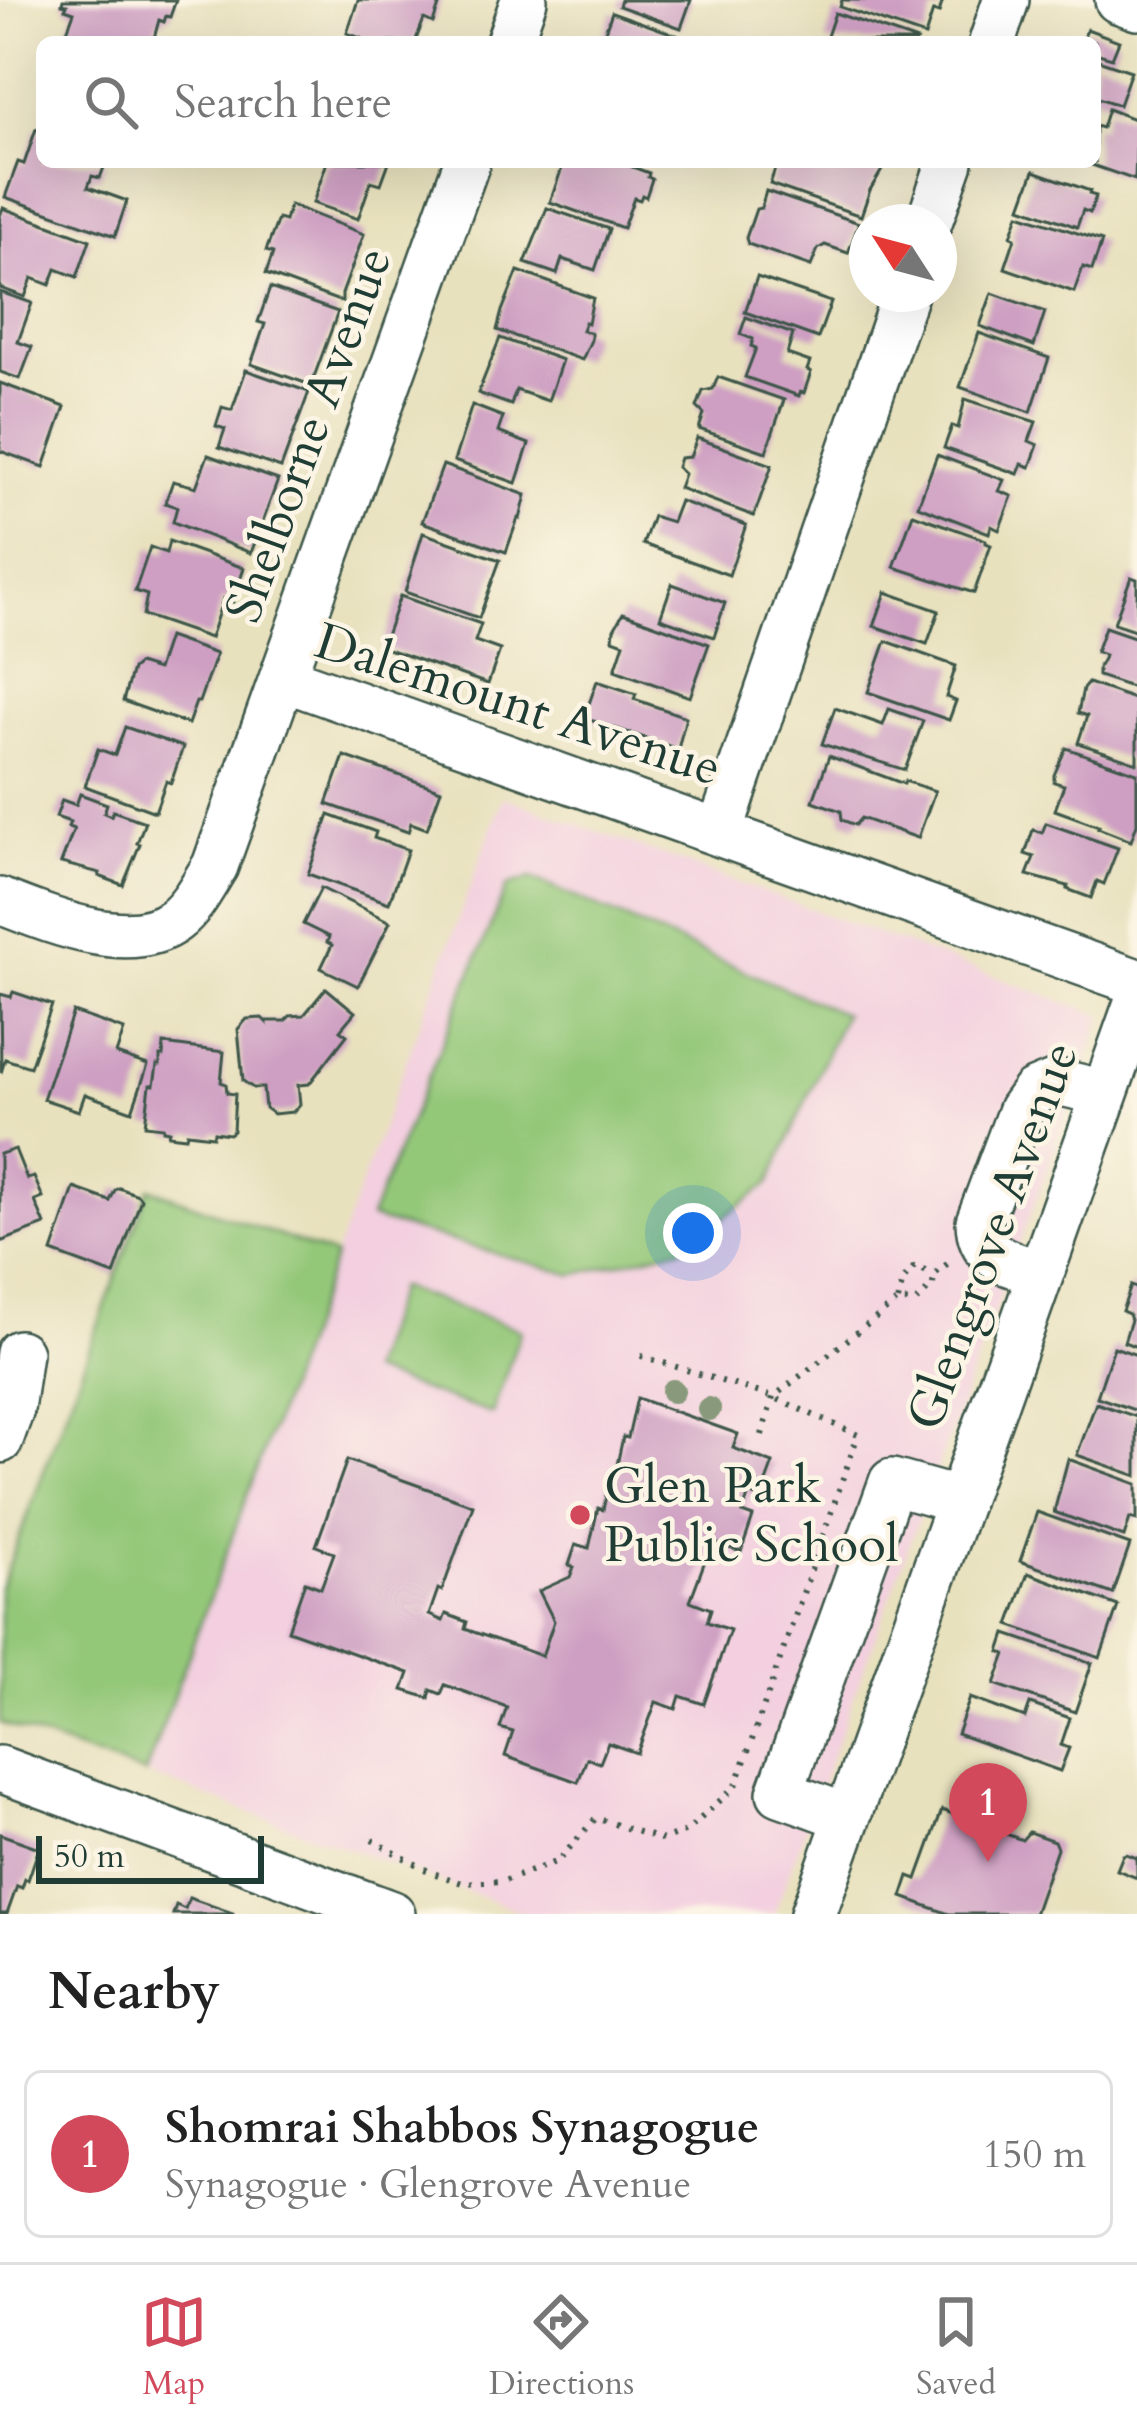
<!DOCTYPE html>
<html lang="en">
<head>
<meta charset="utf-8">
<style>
	body { margin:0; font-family:Cardo,serif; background:#f2f2f2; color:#222 }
	.compass { position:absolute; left:849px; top:204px; width:108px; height:108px; border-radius:50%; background:#fff; box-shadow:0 12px 48px #0002; rotate:306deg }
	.scale { position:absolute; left:36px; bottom:30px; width:228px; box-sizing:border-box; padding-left:12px; border:6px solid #1f3d34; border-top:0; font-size:33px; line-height:42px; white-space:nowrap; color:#1f3d34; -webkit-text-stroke:9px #fcf5e5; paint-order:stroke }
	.you { position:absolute; left:693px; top:1233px; width:42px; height:42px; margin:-30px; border:9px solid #fff; border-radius:50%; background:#1a73e8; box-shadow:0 0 0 18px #1a73e833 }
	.badge { display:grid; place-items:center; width:78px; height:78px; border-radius:50%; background:#d1495b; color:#fff; font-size:39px; font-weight:700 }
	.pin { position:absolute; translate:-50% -99px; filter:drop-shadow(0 3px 6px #0008) }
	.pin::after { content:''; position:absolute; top:63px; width:42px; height:36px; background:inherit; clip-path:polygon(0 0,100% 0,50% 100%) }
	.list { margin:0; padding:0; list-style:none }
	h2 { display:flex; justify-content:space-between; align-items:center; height:156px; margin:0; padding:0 48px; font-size:51px }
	h2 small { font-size:39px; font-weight:400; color:#767676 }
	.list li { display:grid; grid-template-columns:78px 1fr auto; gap:36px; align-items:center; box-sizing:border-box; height:168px; margin:0 24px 24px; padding:0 24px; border:3px solid #e0e0e0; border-radius:18px }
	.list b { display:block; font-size:45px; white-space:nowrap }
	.list p { margin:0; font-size:39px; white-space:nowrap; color:#767676 }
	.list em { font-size:39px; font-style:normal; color:#767676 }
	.icon { flex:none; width:66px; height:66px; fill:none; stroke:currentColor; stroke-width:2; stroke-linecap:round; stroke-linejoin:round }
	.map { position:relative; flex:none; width:1137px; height:1914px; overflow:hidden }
	.search { position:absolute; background:#fff; box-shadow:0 12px 48px #0002; left:36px; right:36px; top:36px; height:132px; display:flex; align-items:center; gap:30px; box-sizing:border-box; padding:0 42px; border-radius:18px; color:#767676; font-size:45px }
	.sheet { height:348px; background:#fff }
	nav { display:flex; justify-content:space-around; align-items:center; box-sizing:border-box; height:168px; border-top:3px solid #e0e0e0; background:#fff; font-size:33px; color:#767676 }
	nav a { display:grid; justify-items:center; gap:6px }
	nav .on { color:#d1495b }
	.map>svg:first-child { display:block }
	.built { fill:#f3cfdf }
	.green { fill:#94c879; stroke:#5a8256; stroke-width:3 }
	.building { fill:#ce9fc2 }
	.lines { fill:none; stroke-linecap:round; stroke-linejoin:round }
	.minor-casing { stroke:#3d5649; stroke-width:50 }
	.path { stroke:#3d5649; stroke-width:6; stroke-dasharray:3 9; stroke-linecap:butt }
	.minor { stroke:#fff; stroke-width:45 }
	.tree { fill:#899a7b }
	.poi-dot { fill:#d1495b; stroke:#fcf5e5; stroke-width:4.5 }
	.labels { text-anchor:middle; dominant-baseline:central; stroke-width:9; stroke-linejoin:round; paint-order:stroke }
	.street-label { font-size:51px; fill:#1f3d34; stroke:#fcf5e5 }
	.poi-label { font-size:51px; fill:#1f3d34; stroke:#fcf5e5; text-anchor:start }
</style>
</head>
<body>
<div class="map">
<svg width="1137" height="1914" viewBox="0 0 1137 1914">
	<rect width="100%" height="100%" fill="#fcf5e5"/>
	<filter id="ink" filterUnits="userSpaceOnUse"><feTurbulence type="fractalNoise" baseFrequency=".00833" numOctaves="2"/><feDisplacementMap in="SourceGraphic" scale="24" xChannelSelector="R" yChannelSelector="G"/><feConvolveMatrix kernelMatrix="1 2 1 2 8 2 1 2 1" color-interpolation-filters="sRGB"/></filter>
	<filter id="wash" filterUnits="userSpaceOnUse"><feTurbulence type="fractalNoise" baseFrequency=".004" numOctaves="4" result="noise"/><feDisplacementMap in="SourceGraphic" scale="48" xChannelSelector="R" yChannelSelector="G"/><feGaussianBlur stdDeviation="2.7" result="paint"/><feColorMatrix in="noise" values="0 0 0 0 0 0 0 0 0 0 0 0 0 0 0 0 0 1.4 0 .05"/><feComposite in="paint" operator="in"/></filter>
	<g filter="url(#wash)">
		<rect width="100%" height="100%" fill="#e8e1be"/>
		<polygon class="built" points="503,797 1103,1016 774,1914 528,1914 145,1774"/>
		<g class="green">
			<polygon points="531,878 844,1014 769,1184 684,1247 573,1275 370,1218 507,886"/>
			<polygon points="149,1188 335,1256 145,1774 0,1723 0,1589"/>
			<polygon points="398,1287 521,1330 492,1414 369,1372"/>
		</g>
		<g id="blocks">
			<g class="building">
				<polygon points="63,0 176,0 170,17 166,16 164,22 159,20 153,42 63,42 74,12 65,9 67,5 62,4"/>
				<polygon points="358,0 441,0 433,23 424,19 415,42 371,42 347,33"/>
				<polygon points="621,0 691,0 681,28 619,6"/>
				<polygon points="842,0 943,0 939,13 933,11 925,36 840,7"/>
				<polygon points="612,12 693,41 693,42 601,42"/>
				<polygon points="835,13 917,41 916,42 825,42"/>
				<polygon points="1087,29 1119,41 1112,58 1095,53 1095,42 1082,42"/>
				<polygon points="1095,59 1131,71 1119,105 1095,97"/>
				<polygon points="1108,109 1137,120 1135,180 1086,163 1095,162 1095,126 1102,128"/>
				<polygon points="36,129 42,131 42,162 106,162 100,178 92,176 88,187 127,201 115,236 5,197 18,162 24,164"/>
				<polygon points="327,162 389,162 381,184 371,181 358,219 313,203"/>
				<polygon points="564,162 619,162 649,173 648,177 652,179 646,197 642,195 640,200 634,198 623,228 550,202"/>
				<polygon points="766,162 875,162 880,164 882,170 870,190 861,216 770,184 776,166"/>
				<polygon points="1034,171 1090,191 1089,194 1096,196 1090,213 1083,210 1077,227 1021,207"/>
				<polygon points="766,191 859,223 848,253 825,245 818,249 811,266 748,244 746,238 756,209 761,208"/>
				<polygon points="290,205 364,234 342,294 342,302 266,274 273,253 266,251 278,219 285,221"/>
				<polygon points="3,208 90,240 77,277 56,269 50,285 32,278 25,297 0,288 0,216"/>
				<polygon points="547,208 609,229 595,270 562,259 557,274 525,263"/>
				<polygon points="1019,214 1102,241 1092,270 1083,267 1074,292 1005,268 1015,238 1011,236"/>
				<polygon points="518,271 593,298 588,323 585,322 582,330 591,333 591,340 582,360 497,330 502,311"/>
				<polygon points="757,277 831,302 818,338 745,312"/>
				<polygon points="270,288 338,312 311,385 251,364 265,324 258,322"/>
				<polygon points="0,292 32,303 18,342 32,347 20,379 0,372"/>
				<polygon points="992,293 1045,312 1034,346 980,326"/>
				<polygon points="746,317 793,334 787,354 810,362 807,370 811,372 804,393 800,392 799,396 745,377 756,348 751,346 753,339 740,334"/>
				<polygon points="979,333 1049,358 1031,412 960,387"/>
				<polygon points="500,338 562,360 548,401 516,390 511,405 478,393"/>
				<polygon points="246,370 309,392 281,468 219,447 225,429 216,426 222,407 232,410"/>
				<polygon points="718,377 784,400 766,452 699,429 704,414 697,407 703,391 713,389"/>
				<polygon points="0,383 65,407 44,467 0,451"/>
				<polygon points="965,399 1036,422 1029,441 1038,445 1030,467 1022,464 1018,474 944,448 952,426 958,428"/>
				<polygon points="472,405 503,417 498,432 529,444 516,483 454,461"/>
				<polygon points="697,438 772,465 754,516 679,488 684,474 677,467 680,458 690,457"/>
				<polygon points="208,455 278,480 251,553 173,522 177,507 165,503 173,481 196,487"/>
				<polygon points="937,455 1004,480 999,491 1012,496 999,530 991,526 989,533 918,506"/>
				<polygon points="443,465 526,495 520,519 518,518 506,552 422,522"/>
				<polygon points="680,501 746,525 729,575 643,544 653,516 672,522"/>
				<polygon points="913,514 986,540 986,543 991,545 974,593 894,567"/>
				<polygon points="423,533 500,560 479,618 405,592"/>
				<polygon points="169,541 244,568 233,602 223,599 210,638 143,615 147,595 135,591 150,547 166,553"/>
				<polygon points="1131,577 1137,579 1137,631 1114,623"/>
				<polygon points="672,584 725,603 714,637 660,618"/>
				<polygon points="886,592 939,611 927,644 874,626"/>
				<polygon points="400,596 481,624 475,641 500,650 488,684 382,647"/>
				<polygon points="623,613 709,644 690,697 615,670 624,643 613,639 614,629"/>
				<polygon points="1105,627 1137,638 1137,689 1098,676 1098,668 1105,655 1096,652"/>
				<polygon points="168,637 216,654 199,702 196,702 188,724 123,701 132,669 138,664 157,670"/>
				<polygon points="886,641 956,666 946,697 956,701 949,720 868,692"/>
				<polygon points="597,681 636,694 634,699 686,717 678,749 584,718"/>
				<polygon points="1088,683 1137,700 1137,763 1078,743 1087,716 1078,713 1083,689"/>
				<polygon points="835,708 883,725 889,709 923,721 905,770 822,744"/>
				<polygon points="125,727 183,747 171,783 166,781 155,812 85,786 98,749 115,755"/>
				<polygon points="1066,748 1137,773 1137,824 1131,841 1098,828 1099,826 1055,810 1064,785 1054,782 1054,775"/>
				<polygon points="344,756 441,790 427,829 411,823 408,832 327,804"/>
				<polygon points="829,756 904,784 905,781 935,791 918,838 861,818 855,825 842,820 841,811 813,801"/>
				<polygon points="80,794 107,804 104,813 111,816 113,811 145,822 137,843 140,844 123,885 99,876 100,873 61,863 74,829 68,827 70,822 56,817 62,800 76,805"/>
				<polygon points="329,815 376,832 374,838 408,850 389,903 308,874"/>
				<polygon points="1046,823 1118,848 1104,884 1097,881 1091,898 1067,889 1068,886 1027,875 1034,857 1025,854 1033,830 1042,833"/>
				<polygon points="321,888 390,922 358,986 321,968 332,945 327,942 329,937 303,924"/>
				<polygon points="326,988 355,1012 340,1030 347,1035 309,1084 298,1085 300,1104 293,1112 273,1114 265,1108 263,1088 253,1088 243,1081 238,1029 247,1019 262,1018 267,1023 267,1021 285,1021 290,1016 304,1015"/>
				<polygon points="13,992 52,1005 30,1067 5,1059 1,1073 0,994 11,997"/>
				<polygon points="73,1012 124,1030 116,1054 148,1065 132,1111 85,1094 79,1111 43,1099"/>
				<polygon points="164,1044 224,1052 221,1082 226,1084 227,1093 235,1094 233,1131 229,1134 214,1132 213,1136 187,1133 186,1137 168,1135 169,1131 163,1130 163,1127 145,1125 150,1085 154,1085 157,1065 160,1065 160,1056 163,1056"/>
				<polygon points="15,1149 27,1179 34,1177 43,1198 35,1201 45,1225 0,1242 0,1154"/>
				<polygon points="74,1188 110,1201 115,1190 119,1188 138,1195 141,1199 114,1275 52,1252"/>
				<polygon points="1131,1286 1137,1288 1137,1347 1124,1342 1131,1320 1129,1314 1122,1311"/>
				<polygon points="1114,1347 1137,1355 1137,1411 1097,1397"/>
				<polygon points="637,1398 738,1434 733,1448 773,1463 760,1498 749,1494 742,1513 753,1517 741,1552 712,1542 690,1601 711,1609 707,1622 730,1630 704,1704 680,1696 676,1709 656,1702 637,1753 608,1743 600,1763 587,1758 578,1782 505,1756 513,1732 500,1728 507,1707 445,1685 441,1694 431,1690 429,1698 403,1690 409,1673 288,1630 305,1582 321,1588 334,1553 316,1546 347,1460 473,1505 442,1591 438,1589 429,1615 443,1621 446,1614 467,1622 465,1629 542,1656 554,1621 539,1591 570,1577 574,1567 569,1565 576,1544 589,1548 598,1508 603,1510 611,1472 615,1474 623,1437 628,1438"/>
				<polygon points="1096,1403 1137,1417 1137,1476 1077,1455"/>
				<polygon points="1068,1459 1137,1484 1137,1520 1130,1518 1124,1537 1054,1512"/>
				<polygon points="1037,1512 1130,1545 1113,1594 1020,1561"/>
				<polygon points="1028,1573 1118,1606 1100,1658 1009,1625"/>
				<polygon points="1006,1634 1092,1663 1075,1712 995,1684 1006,1654 1000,1652"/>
				<polygon points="970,1698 1025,1718 1030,1704 1070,1718 1061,1745 1069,1748 1060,1771 957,1734"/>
				<polygon points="942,1810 1022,1840 1029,1832 1054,1841 1057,1848 1034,1914 949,1914 902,1897 909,1876 917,1879"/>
				<polygon points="0,1834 39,1848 28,1880 25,1879 22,1888 17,1886 7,1914 0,1914"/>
				<polygon points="1126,1854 1137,1858 1137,1878 1117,1870 1123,1855"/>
				<polygon points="189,1898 233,1913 233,1914 173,1914 176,1905 185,1909"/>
			</g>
		</g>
	</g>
	<g filter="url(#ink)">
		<use href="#blocks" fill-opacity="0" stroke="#3d5649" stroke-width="3"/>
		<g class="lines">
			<g class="minor-casing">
				<g id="minor">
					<polyline points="1118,0 1137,7"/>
					<polyline points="509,42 524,0"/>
					<polyline points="992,42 1006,0"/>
					<polyline points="929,222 950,162"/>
					<polyline points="283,678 1137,982"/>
					<polyline points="720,831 905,294"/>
					<path d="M0,901C47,919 130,955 175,920C193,906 203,885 215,866L467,162"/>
					<path d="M1040,1274C1010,1262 980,1260 979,1222L1021,1110L1034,1092L1058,1082L1104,1093"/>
					<polyline points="0,1440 11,1409 19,1353"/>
					<polyline points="0,1769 392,1914"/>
					<polyline points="847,1817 780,1793 892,1482 960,1501"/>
					<polyline points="813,1914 1137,1003"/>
				</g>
			</g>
			<g class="path">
				<polyline points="898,1301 903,1280 914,1267 934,1274"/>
				<polyline points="762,1435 773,1397 898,1301 916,1302 933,1285 934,1274 951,1261"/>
				<polyline points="372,1840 430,1872 462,1883 504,1881 558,1861 596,1818 663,1840 687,1831 736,1786 858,1435 773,1397 635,1354"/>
			</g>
			<use href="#minor" class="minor"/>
		</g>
		<g class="tree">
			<circle cx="673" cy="1391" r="12"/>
			<circle cx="709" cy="1409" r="12"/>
		</g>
	</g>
	<circle class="poi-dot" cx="580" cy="1515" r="12"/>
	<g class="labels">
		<g class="street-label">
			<text transform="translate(309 435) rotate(-70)">Shelborne Avenue</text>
			<text transform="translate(518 705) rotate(18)">Dalemount Avenue</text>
			<text transform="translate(993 1236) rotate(-70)">Glengrove Avenue</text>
		</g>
		<g class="poi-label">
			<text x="604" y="1486">Glen Park<tspan x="604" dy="59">Public School</tspan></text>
		</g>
	</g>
</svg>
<svg class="compass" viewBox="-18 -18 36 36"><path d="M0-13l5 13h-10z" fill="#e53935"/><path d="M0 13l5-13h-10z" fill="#767676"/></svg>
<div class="scale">50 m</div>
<div class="you"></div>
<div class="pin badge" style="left:988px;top:1862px">1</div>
<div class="search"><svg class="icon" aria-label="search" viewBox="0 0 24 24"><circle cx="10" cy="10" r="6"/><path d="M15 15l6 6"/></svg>Search here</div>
</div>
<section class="sheet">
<h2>Nearby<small></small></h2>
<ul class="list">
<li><span class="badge">1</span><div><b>Shomrai Shabbos Synagogue</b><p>Synagogue · Glengrove Avenue</p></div><em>150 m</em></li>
</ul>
</section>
<nav>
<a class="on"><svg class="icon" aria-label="map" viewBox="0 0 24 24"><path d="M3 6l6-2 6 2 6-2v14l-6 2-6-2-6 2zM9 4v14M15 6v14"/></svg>Map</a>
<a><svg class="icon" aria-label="directions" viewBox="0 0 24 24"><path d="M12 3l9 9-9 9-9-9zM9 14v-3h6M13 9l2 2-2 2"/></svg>Directions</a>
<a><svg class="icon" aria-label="saved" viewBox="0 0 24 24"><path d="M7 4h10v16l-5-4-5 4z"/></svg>Saved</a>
</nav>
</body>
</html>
